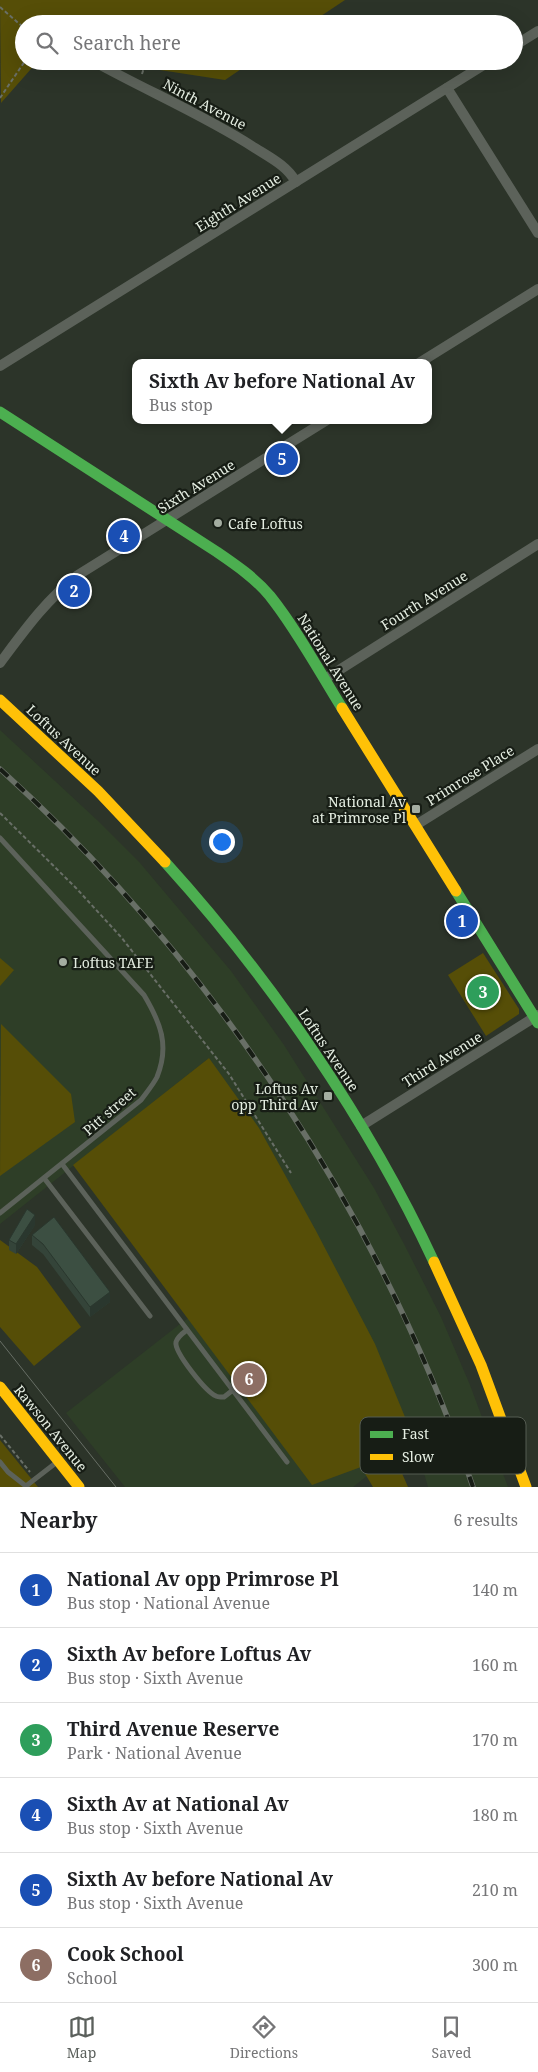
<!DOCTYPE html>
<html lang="en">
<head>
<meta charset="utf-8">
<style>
	body { margin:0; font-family:"Noto Serif",serif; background:#f6f6f6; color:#202124 }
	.you { position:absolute; left:221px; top:841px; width:18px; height:18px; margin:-12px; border:4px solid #fff; border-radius:50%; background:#1a73e8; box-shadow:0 0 0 8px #1a73e833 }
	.badge { display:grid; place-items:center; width:32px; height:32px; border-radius:50%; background:#5b605c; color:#fff; font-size:16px; font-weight:700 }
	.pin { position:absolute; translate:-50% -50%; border:2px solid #fff; box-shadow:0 1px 5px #0006 }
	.popup { position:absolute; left:132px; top:359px; width:300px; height:65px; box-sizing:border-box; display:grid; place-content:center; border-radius:10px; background:#fff; filter:drop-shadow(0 1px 4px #0005); font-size:16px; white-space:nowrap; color:#757577 }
	.popup b { font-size:19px; color:#202124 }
	.popup::after { content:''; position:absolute; left:50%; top:100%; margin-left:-10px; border:10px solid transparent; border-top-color:#fff }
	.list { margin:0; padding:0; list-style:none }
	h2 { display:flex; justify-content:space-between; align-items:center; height:65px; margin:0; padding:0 20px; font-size:21px }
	h2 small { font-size:16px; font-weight:400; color:#757577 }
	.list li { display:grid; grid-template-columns:32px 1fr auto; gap:15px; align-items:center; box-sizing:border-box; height:75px; padding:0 20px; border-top:1px solid #e0e0e0 }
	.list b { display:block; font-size:19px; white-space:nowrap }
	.list p { margin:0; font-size:16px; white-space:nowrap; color:#757577 }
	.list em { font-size:16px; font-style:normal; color:#757577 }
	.icon { flex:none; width:28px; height:28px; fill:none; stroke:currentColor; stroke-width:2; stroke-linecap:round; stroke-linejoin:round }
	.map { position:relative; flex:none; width:538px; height:1487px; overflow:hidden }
	.search { position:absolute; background:#fff; box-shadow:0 5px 20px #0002; left:15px; right:15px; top:15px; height:55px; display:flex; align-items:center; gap:12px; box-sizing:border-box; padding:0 18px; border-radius:28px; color:#757577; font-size:19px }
	.sheet { height:515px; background:#fff }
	nav { display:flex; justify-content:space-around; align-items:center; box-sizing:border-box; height:70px; border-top:1px solid #e0e0e0; background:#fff; font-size:14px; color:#757577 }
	nav a { display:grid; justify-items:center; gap:2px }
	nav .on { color:#5b605c }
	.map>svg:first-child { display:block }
	.built { fill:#2e3e27 }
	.green { fill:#564e07 }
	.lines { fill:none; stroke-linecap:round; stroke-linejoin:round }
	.path { stroke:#696f67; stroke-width:2; stroke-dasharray:4 2.5; stroke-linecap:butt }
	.lane { stroke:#5c625a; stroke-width:5 }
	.street { stroke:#5c625a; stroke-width:10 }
	.fast { stroke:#4caf50; stroke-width:11 }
	.slow { stroke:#ffc107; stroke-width:11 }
	.tram { stroke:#686f66; stroke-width:1 }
	.rail-casing { stroke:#686f66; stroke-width:5.5 }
	.rail { stroke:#171d15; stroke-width:4; stroke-dasharray:11; stroke-linecap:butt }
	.wall { fill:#344439 }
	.shaded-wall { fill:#2a372e }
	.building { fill:#3c4f42; stroke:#2a372e }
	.poi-dot { fill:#a4ada1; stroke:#171d15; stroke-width:2 }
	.labels { text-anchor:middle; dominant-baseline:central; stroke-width:4.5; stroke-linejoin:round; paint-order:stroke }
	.street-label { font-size:14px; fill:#e5eee2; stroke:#171d15 }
	.poi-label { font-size:14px; fill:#e5eee2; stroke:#171d15; text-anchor:start }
	.key { fill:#171d15; stroke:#555c52; stroke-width:1 }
	.key-label { font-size:14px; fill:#e5eee2 }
</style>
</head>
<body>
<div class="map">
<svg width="538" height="1487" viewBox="0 0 538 1487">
	<rect width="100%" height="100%" fill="#2c3429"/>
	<polygon class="built" points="0,730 97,820 140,863 231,971 284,1045 374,1188 404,1244 441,1317 470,1385 508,1487 428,1487 414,1439 353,1487 125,1487 66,1413 180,1324 315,1229 209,1058 0,1224"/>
	<g class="green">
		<polygon points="0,0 345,0 309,24 24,24 24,61 38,61 1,103"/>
		<polygon points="141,61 253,61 225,80 160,70"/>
		<polygon points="483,953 519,1009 519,1014 486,1036 448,975"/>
		<polygon points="0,958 14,970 0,986"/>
		<polygon points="1,1024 71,1094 75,1122 0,1176"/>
		<polygon points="209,1058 259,1128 315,1229 375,1344 414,1439 394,1455 408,1487 373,1487 361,1467 312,1485 73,1165"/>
		<polygon points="0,1240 37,1267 81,1327 34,1366 0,1327"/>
		<polygon points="0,1440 38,1487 0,1487"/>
	</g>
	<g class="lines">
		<g class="path">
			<polyline points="0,7 24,28"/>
			<polyline points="55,24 62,15 79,24"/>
			<polyline points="142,74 146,61"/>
			<polyline points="0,98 25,61"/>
			<polyline points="0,813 76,888 121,937 229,1074 291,1173"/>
			<polyline points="0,1435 30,1472"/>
		</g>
		<g class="lane">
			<path d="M0,838L144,995C160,1022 170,1045 157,1077C153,1085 146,1093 141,1100L0,1213"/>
			<polyline points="62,1164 287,1462"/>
			<polyline points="44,1178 150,1316"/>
			<path d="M187,1330C183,1333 178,1336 176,1342C174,1352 206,1392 216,1396C217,1397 222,1397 224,1397L233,1390"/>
			<polyline points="0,1462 8,1472 27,1487"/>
			<polyline points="26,1486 57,1462"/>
		</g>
		<g class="street">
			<polyline points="514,46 538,31"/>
			<path d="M93,61C147,91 204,115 255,148C271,158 287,166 296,182"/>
			<polyline points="447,88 538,233"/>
			<polyline points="419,363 538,289"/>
			<polyline points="0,366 490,61"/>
			<path d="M0,663C24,631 46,600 78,575L327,420"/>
			<polyline points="325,679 538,544"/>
			<polyline points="416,825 538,749"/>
			<polyline points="361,1126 538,1015"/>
		</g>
		<g class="fast">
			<path d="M0,412L217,552C236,565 255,578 270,596C297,630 319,671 342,708"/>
			<path d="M165,862C270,978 368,1120 434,1262"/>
			<polyline points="456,891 538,1023"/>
		</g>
		<g class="slow">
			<polyline points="0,700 98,791 165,862"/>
			<polyline points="342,708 456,891"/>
			<polyline points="434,1262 481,1365 526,1487"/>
			<polyline points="0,1387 79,1487"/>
		</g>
		<polyline class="tram" points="0,1341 116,1487"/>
		<g class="rail-casing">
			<path id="rail" d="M0,769C214,962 380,1215 473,1487"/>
		</g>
		<use href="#rail" class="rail"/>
	</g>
	<g class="wall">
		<polygon points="35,1225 16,1254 9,1250 9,1240"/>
		<polygon points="32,1235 110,1302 90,1317 43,1254 32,1245"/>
	</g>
	<g class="shaded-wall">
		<polygon points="35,1215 35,1225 16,1254 16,1244"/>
		<polygon points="110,1292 110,1302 90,1317 90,1307"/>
	</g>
	<g class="building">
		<polygon points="27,1209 35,1215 16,1244 9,1240"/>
		<polygon points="54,1217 110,1292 90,1307 43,1244 32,1235"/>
	</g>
	<g class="poi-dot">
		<circle cx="218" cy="523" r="5"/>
		<rect x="411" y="804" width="10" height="10" rx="2.5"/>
		<circle cx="63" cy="962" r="5"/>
		<rect x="323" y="1091" width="10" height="10" rx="2.5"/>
	</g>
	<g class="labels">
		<g class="street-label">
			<text transform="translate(205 104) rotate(28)">Ninth Avenue</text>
			<text transform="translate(238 202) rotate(-32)">Eighth Avenue</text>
			<text transform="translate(196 486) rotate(-32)">Sixth Avenue</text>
			<text transform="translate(424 600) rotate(-32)">Fourth Avenue</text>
			<text transform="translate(331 662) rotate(58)">National Avenue</text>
			<text transform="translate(64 740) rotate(43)">Loftus Avenue</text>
			<text transform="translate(470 775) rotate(-32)">Primrose Place</text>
			<text transform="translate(329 1050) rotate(56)">Loftus Avenue</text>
			<text transform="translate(442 1059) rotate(-32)">Third Avenue</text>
			<text transform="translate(109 1111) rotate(-41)">Pitt street</text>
			<text transform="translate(51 1428) rotate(51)">Rawson Avenue</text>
		</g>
		<g class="poi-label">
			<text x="228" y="523">Cafe Loftus</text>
			<text x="406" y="801" text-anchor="end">National Av<tspan x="406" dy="16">at Primrose Pl</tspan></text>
			<text x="73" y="962">Loftus TAFE</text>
			<text x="318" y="1088" text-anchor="end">Loftus Av<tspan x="318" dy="16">opp Third Av</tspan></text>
		</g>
	</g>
	<rect x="360" y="1417" width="166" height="57" rx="8" class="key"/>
	<rect x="370" y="1431" width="23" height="7" fill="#4caf50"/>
	<rect x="370" y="1454" width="23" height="6" fill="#ffc107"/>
	<g class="key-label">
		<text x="402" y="1439">Fast</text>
		<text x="402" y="1462">Slow</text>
	</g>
</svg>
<div class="you"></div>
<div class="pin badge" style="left:462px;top:921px;background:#1a4fb4">1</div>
<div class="pin badge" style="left:74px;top:591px;background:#1a4fb4">2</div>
<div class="pin badge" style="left:483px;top:992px;background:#2e9e5b">3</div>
<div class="pin badge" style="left:124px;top:536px;background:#1a4fb4">4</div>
<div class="pin badge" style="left:282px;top:459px;background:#1a4fb4">5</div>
<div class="popup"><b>Sixth Av before National Av</b>Bus stop</div>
<div class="pin badge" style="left:249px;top:1379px;background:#8d6e63">6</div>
<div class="search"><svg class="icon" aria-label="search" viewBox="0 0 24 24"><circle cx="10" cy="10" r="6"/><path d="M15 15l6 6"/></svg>Search here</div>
</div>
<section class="sheet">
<h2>Nearby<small>6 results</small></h2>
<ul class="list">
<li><span class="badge" style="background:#1a4fb4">1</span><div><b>National Av opp Primrose Pl</b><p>Bus stop · National Avenue</p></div><em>140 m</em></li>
<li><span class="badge" style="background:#1a4fb4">2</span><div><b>Sixth Av before Loftus Av</b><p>Bus stop · Sixth Avenue</p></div><em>160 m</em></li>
<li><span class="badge" style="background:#2e9e5b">3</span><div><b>Third Avenue Reserve</b><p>Park · National Avenue</p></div><em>170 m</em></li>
<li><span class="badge" style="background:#1a4fb4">4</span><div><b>Sixth Av at National Av</b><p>Bus stop · Sixth Avenue</p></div><em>180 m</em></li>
<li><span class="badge" style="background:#1a4fb4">5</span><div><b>Sixth Av before National Av</b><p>Bus stop · Sixth Avenue</p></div><em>210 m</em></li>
<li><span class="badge" style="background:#8d6e63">6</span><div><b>Cook School</b><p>School</p></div><em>300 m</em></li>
</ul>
</section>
<nav>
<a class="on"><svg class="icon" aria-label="map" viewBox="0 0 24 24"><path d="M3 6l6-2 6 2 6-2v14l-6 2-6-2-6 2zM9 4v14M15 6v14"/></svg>Map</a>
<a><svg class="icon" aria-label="directions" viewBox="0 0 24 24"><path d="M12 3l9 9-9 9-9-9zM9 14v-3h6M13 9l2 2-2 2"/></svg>Directions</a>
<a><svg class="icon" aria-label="saved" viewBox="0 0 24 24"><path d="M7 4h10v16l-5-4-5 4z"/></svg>Saved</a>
</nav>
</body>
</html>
